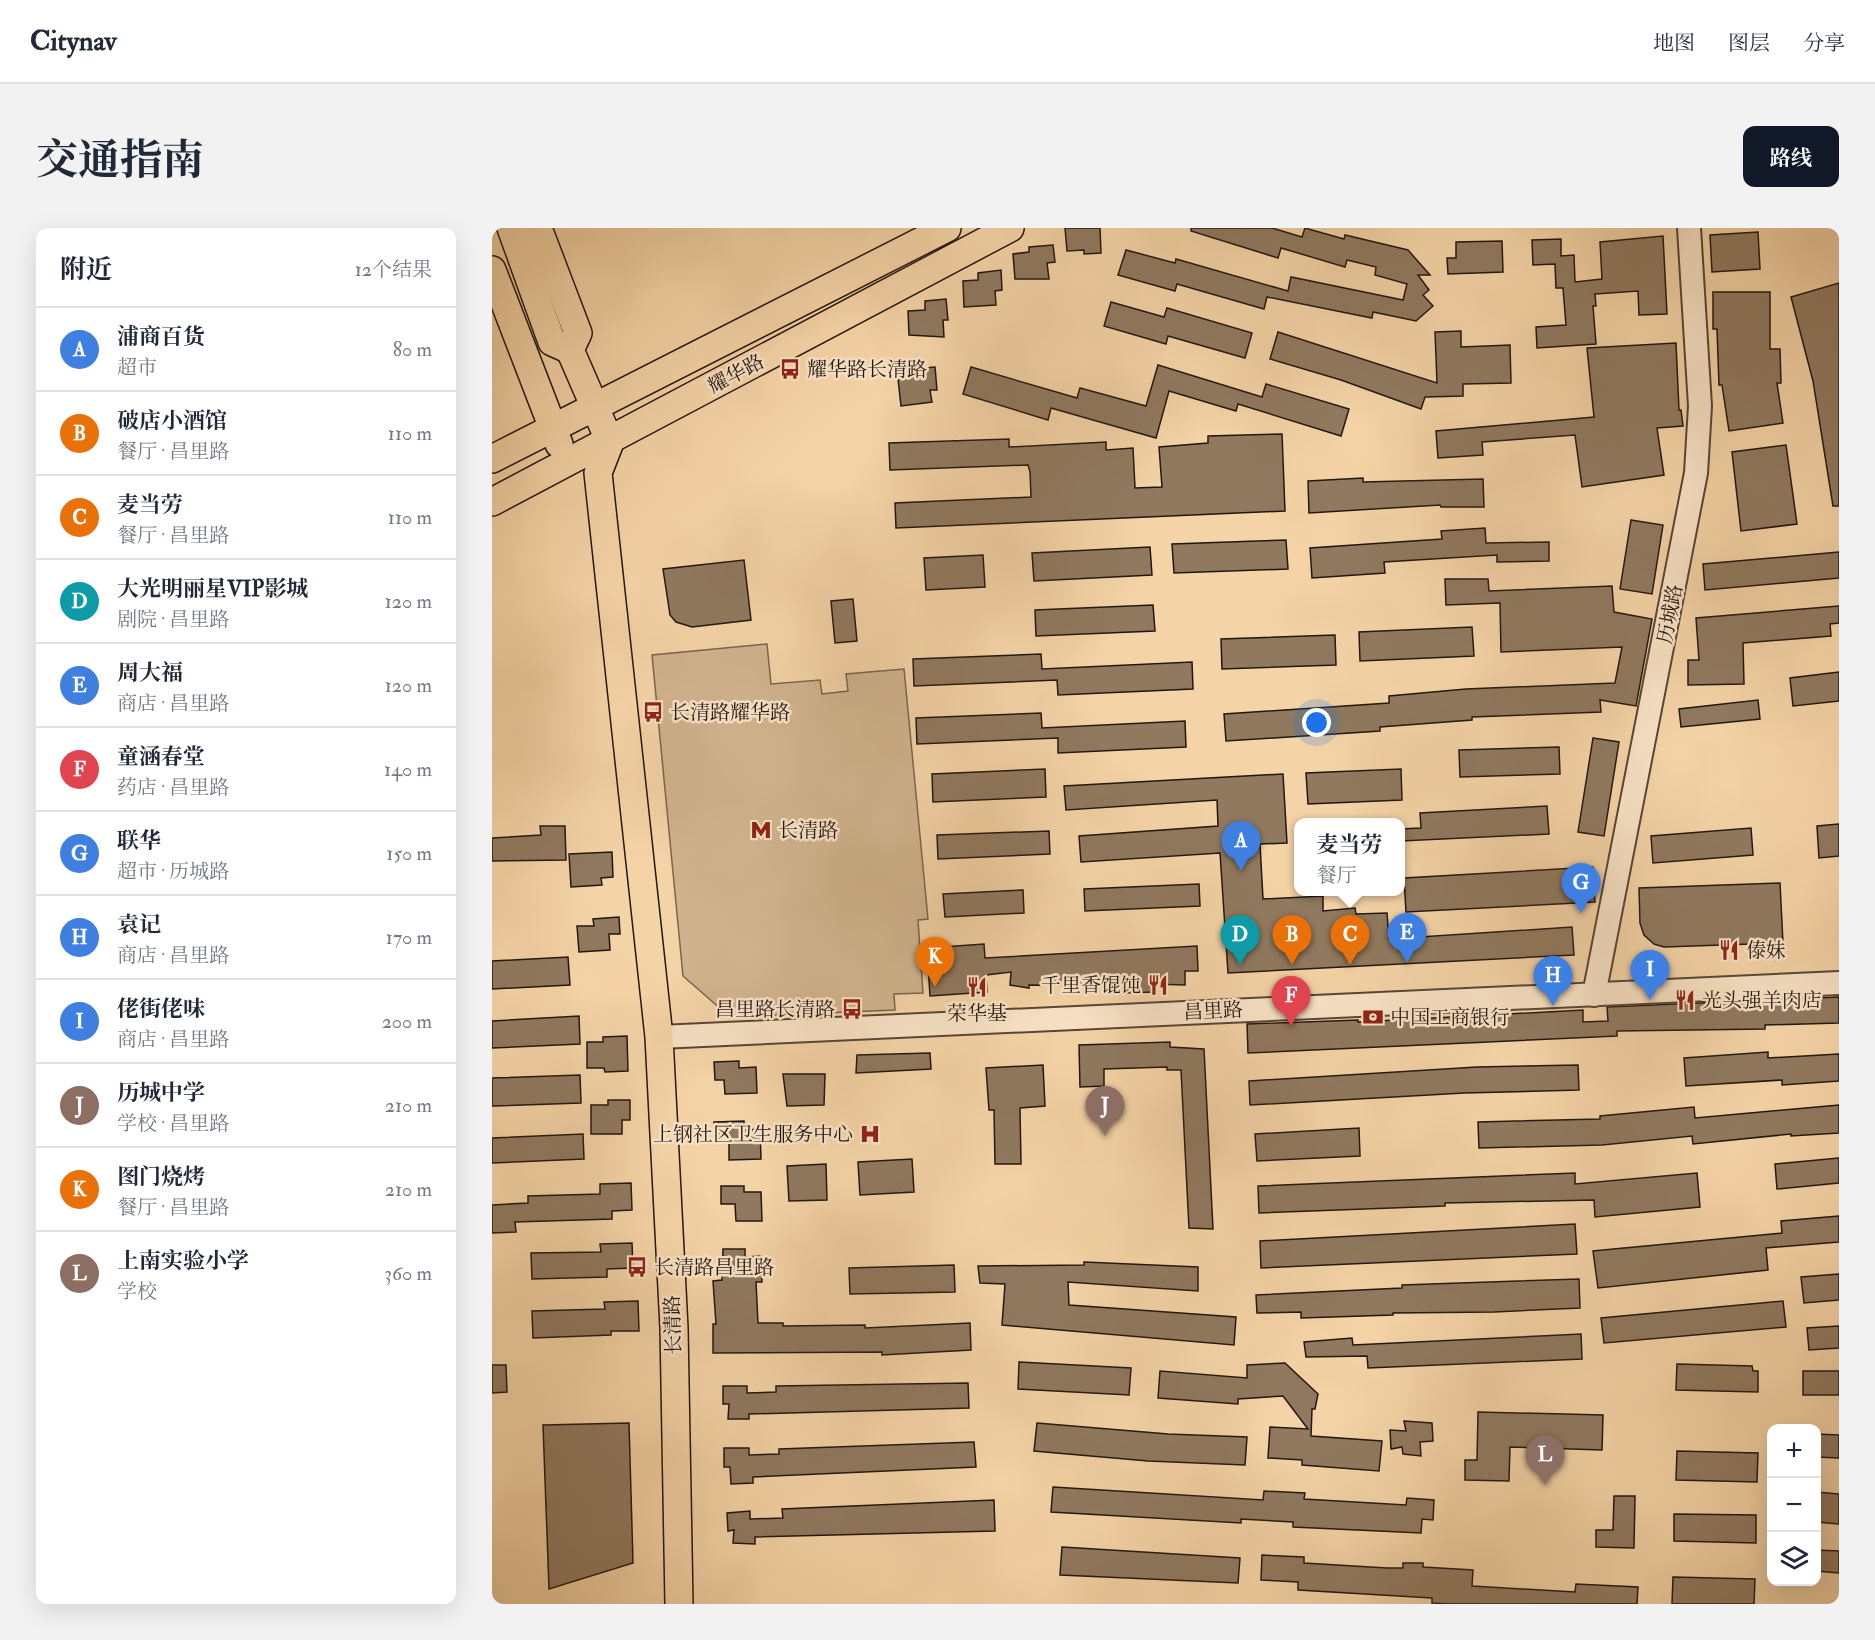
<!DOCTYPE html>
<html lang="zh">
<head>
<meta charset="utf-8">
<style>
	body { margin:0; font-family:"IM FELL Double Pica","Noto Serif SC",serif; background:#f2f2f3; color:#1f2937 }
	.controls { position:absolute; right:18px; bottom:18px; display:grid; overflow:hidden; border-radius:12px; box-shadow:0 6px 24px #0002 }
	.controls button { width:54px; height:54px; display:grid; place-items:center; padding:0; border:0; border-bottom:2px solid #e0e1e3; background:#fff; color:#1f2937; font:30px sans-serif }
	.you { position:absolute; left:825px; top:495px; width:21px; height:21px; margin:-15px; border:4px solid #fff; border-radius:50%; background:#1a73e8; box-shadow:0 0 0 9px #1a73e833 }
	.badge { display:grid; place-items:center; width:39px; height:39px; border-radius:50%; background:#111827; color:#fff; font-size:20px; font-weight:700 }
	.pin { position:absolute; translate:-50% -50px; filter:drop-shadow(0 2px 3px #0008) }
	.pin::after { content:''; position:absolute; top:32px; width:21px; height:18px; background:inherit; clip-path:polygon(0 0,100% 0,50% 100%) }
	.popup { position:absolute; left:802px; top:590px; width:111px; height:78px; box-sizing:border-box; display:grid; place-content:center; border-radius:12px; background:#fff; filter:drop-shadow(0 2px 4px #0005); font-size:20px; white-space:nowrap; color:#747a83 }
	.popup b { font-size:22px; color:#1f2937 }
	.popup::after { content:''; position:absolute; left:50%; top:100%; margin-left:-12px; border:12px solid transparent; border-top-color:#fff }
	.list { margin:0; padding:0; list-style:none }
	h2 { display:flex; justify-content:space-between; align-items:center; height:78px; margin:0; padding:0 24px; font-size:26px }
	h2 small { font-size:20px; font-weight:400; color:#747a83 }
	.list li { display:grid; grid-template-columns:39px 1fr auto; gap:18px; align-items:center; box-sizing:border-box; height:84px; padding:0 24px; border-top:2px solid #e0e1e3 }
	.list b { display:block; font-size:22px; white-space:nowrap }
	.list p { margin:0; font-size:20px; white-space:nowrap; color:#747a83 }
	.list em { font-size:20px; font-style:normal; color:#747a83 }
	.icon { flex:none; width:33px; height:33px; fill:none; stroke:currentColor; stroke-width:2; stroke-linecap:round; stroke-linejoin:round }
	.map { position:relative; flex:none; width:1347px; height:1376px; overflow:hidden; border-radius:12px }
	header { display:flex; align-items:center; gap:36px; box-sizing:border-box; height:84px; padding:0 30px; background:#fff; border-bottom:2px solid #e0e1e3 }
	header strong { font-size:28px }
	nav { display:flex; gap:33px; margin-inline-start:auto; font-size:21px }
	.intro { display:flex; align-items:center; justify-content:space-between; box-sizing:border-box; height:144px; padding:0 36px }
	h1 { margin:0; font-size:42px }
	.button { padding:15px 27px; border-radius:12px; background:#111827; color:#fff; font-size:21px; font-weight:700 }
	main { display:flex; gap:36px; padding:0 36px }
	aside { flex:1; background:#fff; border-radius:12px; box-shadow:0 6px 24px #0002 }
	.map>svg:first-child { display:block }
	.green { fill:#d0b38d; stroke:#7a6550; stroke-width:1.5 }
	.building { fill:#90795f; stroke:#231712; stroke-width:1.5 }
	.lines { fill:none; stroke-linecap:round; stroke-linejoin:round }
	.minor-casing { stroke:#574637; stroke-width:26 }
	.major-casing { stroke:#231712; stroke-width:30 }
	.minor { stroke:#f8e2c5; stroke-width:22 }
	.major { stroke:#f4d3a6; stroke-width:27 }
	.labels { text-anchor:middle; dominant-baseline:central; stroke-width:5; stroke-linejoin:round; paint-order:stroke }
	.poi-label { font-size:20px; fill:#231712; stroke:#f8e2c5; text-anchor:start }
	.street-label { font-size:20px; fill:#231712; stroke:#f8e2c5 }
</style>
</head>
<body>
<header>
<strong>Citynav</strong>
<nav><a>地图</a><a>图层</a><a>分享</a></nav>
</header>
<div class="intro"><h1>交通指南</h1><a class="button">路线</a></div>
<main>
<aside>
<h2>附近<small>12个结果</small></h2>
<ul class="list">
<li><span class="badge" style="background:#3f7fe0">A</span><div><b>浦商百货</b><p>超市</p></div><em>80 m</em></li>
<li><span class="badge" style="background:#e8710a">B</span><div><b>破店小酒馆</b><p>餐厅 · 昌里路</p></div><em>110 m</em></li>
<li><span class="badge" style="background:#e8710a">C</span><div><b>麦当劳</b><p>餐厅 · 昌里路</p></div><em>110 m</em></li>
<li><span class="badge" style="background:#0f9aa8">D</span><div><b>大光明丽星VIP影城</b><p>剧院 · 昌里路</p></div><em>120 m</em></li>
<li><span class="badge" style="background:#3f7fe0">E</span><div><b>周大福</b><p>商店 · 昌里路</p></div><em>120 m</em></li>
<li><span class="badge" style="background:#e0444e">F</span><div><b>童涵春堂</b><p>药店 · 昌里路</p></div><em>140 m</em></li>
<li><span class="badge" style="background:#3f7fe0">G</span><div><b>联华</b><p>超市 · 历城路</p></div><em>150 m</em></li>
<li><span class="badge" style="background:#3f7fe0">H</span><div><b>袁记</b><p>商店 · 昌里路</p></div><em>170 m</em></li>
<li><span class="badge" style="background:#3f7fe0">I</span><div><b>佬街佬味</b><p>商店 · 昌里路</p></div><em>200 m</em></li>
<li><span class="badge" style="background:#8d6e63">J</span><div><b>历城中学</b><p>学校 · 昌里路</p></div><em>210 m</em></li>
<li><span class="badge" style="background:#e8710a">K</span><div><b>图门烧烤</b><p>餐厅 · 昌里路</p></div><em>210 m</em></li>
<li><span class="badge" style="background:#8d6e63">L</span><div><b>上南实验小学</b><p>学校</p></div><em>360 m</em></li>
</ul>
</aside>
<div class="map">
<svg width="1347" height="1376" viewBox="0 0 1347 1376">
	<rect width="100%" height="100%" fill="#f4d3a6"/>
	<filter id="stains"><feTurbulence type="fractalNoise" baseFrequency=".00333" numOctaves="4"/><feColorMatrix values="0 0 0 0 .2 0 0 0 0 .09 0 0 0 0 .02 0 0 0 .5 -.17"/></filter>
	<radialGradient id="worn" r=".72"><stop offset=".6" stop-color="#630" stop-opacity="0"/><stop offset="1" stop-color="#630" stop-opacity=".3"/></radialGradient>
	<polygon class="green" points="275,416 279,456 328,452 330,466 356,463 354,446 412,441 436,691 426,692 431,765 402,766 403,782 238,789 191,748 160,427"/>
	<g class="building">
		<polygon points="573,0 608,0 609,25 592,26 592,22 575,23"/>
		<polygon points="699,0 780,0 810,9 813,0 852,11 853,7 916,22 938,47 926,47 937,62 931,67 941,78 924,93 881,84 880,90 775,69 772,81 685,56 683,63 626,47 634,22 683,35 684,31 796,63 799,49 911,72 915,56 883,47 884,39 855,32 853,39 789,20 786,30 699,3"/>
		<polygon points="1266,4 1268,41 1220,44 1218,7"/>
		<polygon points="1171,8 1175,86 1147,87 1146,63 1103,66 1104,78 1101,78 1104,116 1045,120 1044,99 1074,97 1071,60 1064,60 1063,36 1041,37 1040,12 1069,11 1069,28 1082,27 1083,54 1110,51 1108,14"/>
		<polygon points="1010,13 1011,44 956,46 955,30 964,30 964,14"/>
		<polygon points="561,17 563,34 555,35 557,51 523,51 521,26 537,24 537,19"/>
		<polygon points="509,42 510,62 503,63 504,77 472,79 471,53 486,52 486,45"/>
		<polygon points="1347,55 1347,278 1341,278 1321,153 1299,69"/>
		<polygon points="1221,64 1278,64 1278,121 1288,121 1289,155 1285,155 1291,195 1237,203 1230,157 1227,157 1225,101 1221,101"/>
		<polygon points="454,71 456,92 451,92 452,109 417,107 416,83 433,82 433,73"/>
		<polygon points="619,74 672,89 675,80 760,105 753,130 676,108 674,116 612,98"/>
		<polygon points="969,103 969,119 1018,117 1019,155 971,156 971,168 933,169 929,181 849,152 778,131 786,104 945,155 943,104"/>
		<polygon points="1184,115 1187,182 1189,182 1191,198 1165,200 1172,247 1090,259 1083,207 990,214 991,227 946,230 944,203 1102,189 1095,120"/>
		<polygon points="666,137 770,169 774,156 857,181 849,208 746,176 744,183 677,163 664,210 559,180 556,192 471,166 479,139 585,170 588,160 654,178"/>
		<polygon points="443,139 445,162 438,162 440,174 409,178 406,151 423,149 423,141"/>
		<polygon points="790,206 793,283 404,300 403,275 539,269 538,244 536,237 398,242 397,215 517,211 517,219 614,214 614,222 641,220 643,260 670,259 667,219 716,215 716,208"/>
		<polygon points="1294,217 1305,296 1249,303 1240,224"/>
		<polygon points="871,250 871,254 991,251 992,279 949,279 948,277 817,285 816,253"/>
		<polygon points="1139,292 1171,297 1160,366 1128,361"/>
		<polygon points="993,300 994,315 1057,314 1057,333 1005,334 1005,327 892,334 893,345 820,350 818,320 950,311 949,303"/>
		<polygon points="794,312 796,341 682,345 680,316"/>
		<polygon points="658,319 660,347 542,353 540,325"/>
		<polygon points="1347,324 1347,350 1213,362 1211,336"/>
		<polygon points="491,327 493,359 434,362 432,330"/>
		<polygon points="252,332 259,392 200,399 184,394 178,387 171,341"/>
		<polygon points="953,351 996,351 997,363 1120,358 1122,384 1160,391 1144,478 1108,472 1109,484 980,489 980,492 888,499 888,503 734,513 732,486 897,475 897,468 974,461 1123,455 1130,419 1009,424 1008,375 954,377"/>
		<polygon points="361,371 365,413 343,415 339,373"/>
		<polygon points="661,377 663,403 544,408 543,382"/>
		<polygon points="1347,378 1347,395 1338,396 1339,408 1251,415 1252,456 1196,457 1196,432 1207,432 1204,390"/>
		<polygon points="980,399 982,428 868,433 867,404"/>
		<polygon points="843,407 844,437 730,441 729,411"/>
		<polygon points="549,426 550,441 700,434 701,461 566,467 565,452 422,458 421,431"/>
		<polygon points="1347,444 1347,473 1301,478 1298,450"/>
		<polygon points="1266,472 1268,491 1189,499 1187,481"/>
		<polygon points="549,485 550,500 693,493 694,519 566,525 566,510 425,516 424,490"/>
		<polygon points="1101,510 1127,514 1112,608 1086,604"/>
		<polygon points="1067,519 1068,546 968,549 967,522"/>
		<polygon points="553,541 554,569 441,574 440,546"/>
		<polygon points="909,541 910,572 816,576 814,545"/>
		<polygon points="791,546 795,615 768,616 771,671 831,668 831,683 863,680 864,686 895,685 897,711 1080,699 1082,727 736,745 728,625 589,634 587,608 726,598 725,572 574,582 572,558"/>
		<polygon points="1055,578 1057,606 909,613 909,601 929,600 928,585"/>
		<polygon points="1347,596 1347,628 1327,630 1325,598"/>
		<polygon points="48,598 73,598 74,632 0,633 0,610 49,607"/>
		<polygon points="1259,600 1261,627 1161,635 1159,608"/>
		<polygon points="557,603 558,626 446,631 445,607"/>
		<polygon points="120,624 121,649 109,650 110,657 79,659 77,626"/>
		<polygon points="1101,639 1103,674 914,684 912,650"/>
		<polygon points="1288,655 1291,715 1172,719 1162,716 1152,707 1148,695 1147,660"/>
		<polygon points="707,656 708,678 593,683 592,661"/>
		<polygon points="531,662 532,685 453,689 451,666"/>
		<polygon points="127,689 128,706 117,706 118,722 87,724 85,698 102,698 101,691"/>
		<polygon points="492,716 493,730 705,718 706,743 693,743 693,757 660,756 661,764 628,765 628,758 537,757 537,760 518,757 519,744 494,747 495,764 438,768 435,720"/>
		<polygon points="76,729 78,757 0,761 0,733"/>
		<polygon points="1347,769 1347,795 1273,797 1273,801 1125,803 1125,808 756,825 755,796 866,792 866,794 1091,782 1091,794 1116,793 1115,779"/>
		<polygon points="87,788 88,816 0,820 0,793"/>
		<polygon points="135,808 136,843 113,844 112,840 95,840 95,814 111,814 111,809"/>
		<polygon points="678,814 678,819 712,821 721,1001 697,1000 689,842 675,842 675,839 612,841 612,858 588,859 587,817"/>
		<polygon points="1276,824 1276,830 1347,826 1347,853 1290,857 1290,852 1194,858 1192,830"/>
		<polygon points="438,825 439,841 364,845 365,827"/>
		<polygon points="247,833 247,840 264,839 265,865 233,866 232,852 223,852 222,834"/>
		<polygon points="551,837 553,878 528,880 529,936 503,936 502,882 497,882 494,840"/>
		<polygon points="1086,837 1087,862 972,865 758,877 757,853 985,839"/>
		<polygon points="291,846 333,846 332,877 295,878"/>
		<polygon points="88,847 89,875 0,878 0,850"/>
		<polygon points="116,872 138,872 138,892 130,892 130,906 99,906 99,877 116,877"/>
		<polygon points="1347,877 1347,905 1299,908 1299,906 1201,916 1200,908 1110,917 987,920 986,894 1108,891 1108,888 1202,879 1203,890"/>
		<polygon points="252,893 252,902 268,901 269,931 237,932 237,914 222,914 222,894"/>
		<polygon points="867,900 868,928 765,933 763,906"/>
		<polygon points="91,906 92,931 0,935 0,910"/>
		<polygon points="1347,930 1347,955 1285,961 1283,936"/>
		<polygon points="420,931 422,964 368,967 366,934"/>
		<polygon points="334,936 335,972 297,973 295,938"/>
		<polygon points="1083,945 1083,956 1205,945 1208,979 1103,989 1102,972 953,975 953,978 767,985 766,958"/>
		<polygon points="139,955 140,982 120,983 120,991 23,994 24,1004 0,1005 0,977 36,975 36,968 108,966 108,956"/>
		<polygon points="229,958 252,958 252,964 269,964 270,993 244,993 243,976 229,976"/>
		<polygon points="1347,988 1347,1014 1274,1020 1276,1042 1106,1060 1101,1023 1290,1005 1289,993"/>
		<polygon points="1083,996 1085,1026 769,1040 768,1013"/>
		<polygon points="140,1015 141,1040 115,1041 115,1049 40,1051 39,1025 109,1024 108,1016"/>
		<polygon points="231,1021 253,1021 253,1029 269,1028 270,1054 264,1054 266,1095 291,1095 291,1098 373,1097 373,1100 478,1095 479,1122 390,1127 390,1124 221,1125 221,1096 224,1096 221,1053 230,1052"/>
		<polygon points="592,1034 706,1039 706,1063 576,1054 577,1077 744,1089 742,1117 510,1097 513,1056 488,1055 486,1038 592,1037"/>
		<polygon points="462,1037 463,1064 358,1066 357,1040"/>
		<polygon points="1347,1046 1347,1072 1312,1075 1309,1049"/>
		<polygon points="1087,1051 1088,1080 1002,1084 901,1085 901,1087 809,1090 809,1084 765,1085 764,1067 910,1060 910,1057"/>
		<polygon points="146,1073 147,1103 119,1103 119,1107 41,1110 40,1083 113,1081 112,1074"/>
		<polygon points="1291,1073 1294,1099 1112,1115 1109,1090"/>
		<polygon points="1347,1098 1347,1120 1317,1122 1315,1100"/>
		<polygon points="1089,1106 1090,1131 876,1140 875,1128 814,1129 812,1114 860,1110 861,1117"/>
		<polygon points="527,1134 639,1140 637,1167 526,1161"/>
		<polygon points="793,1135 826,1166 823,1181 820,1181 819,1208 890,1213 887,1243 810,1237 810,1232 776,1230 778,1199 816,1201 791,1168 746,1171 746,1176 666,1170 668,1143 755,1150 755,1137"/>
		<polygon points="1185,1136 1260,1138 1261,1143 1266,1143 1266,1164 1184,1162"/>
		<polygon points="0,1137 14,1137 15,1164 0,1165"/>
		<rect x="1311" y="1143" width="36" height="24"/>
		<polygon points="476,1155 477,1180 257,1186 257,1191 236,1191 237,1176 231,1176 231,1158 255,1158 255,1165 284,1164 284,1158"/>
		<polygon points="986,1184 1111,1187 1110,1222 1018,1219 1017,1253 973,1252 973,1232 985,1232"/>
		<polygon points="912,1193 940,1195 941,1213 928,1214 929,1228 911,1226 910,1219 899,1221 898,1202 914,1203"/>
		<polygon points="137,1195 141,1335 57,1361 51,1197"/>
		<polygon points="545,1195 676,1206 755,1209 753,1237 656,1233 542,1223"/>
		<polygon points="1324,1206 1347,1207 1347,1230 1324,1229"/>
		<polygon points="482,1214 484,1239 261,1249 261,1255 239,1256 238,1239 232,1239 232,1220 257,1220 257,1227 287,1226 287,1221"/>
		<polygon points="1185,1223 1266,1225 1265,1254 1184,1252"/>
		<polygon points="561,1259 771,1272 772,1263 813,1265 812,1271 914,1277 915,1270 942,1272 941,1292 930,1291 929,1305 801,1299 801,1294 749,1291 749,1295 559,1284"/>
		<polygon points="1324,1264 1347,1266 1347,1296 1324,1294"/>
		<polygon points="1122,1268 1143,1268 1142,1320 1104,1319 1104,1302 1121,1302"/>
		<polygon points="502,1272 503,1303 263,1309 263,1316 241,1315 242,1302 236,1303 235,1285 258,1283 258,1291 291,1290 290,1281"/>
		<polygon points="1182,1286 1264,1287 1264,1315 1182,1313"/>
		<polygon points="570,1319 748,1330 746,1355 568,1347"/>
		<polygon points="1324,1322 1347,1323 1347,1345 1324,1343"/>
		<polygon points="770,1327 812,1329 812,1335 895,1340 911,1340 911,1335 931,1335 931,1339 981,1342 980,1358 1083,1364 1084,1356 1146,1359 1145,1376 954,1376 940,1375 940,1370 806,1362 806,1354 769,1352"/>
		<polygon points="1181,1349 1263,1351 1262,1376 1180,1376"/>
	</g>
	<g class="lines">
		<g class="minor-casing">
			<g id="minor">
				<polyline points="1102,767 1204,245 1208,178 1197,0"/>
				<polyline points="167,809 1347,755"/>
			</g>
		</g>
		<g class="major-casing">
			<g id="major">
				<polyline points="19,0 60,114 78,122"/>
				<polyline points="46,0 86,105 78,122 118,214 106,245 167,809 182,1100 187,1376"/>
				<polyline points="0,42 67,216"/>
				<polyline points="0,231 455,0"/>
				<polyline points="0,274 518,0"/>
			</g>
		</g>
		<use href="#minor" class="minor"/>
		<use href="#major" class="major"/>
	</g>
	<defs>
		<g id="bus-bare" transform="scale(1.62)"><path d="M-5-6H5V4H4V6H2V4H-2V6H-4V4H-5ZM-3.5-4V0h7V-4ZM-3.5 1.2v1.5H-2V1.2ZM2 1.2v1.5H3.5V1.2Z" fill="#8f2418" stroke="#f8e2c5" stroke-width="2.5" paint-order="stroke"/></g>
		<g id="metro-bare" transform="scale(1.62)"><path d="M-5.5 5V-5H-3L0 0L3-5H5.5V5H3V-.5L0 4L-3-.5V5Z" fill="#8f2418" stroke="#f8e2c5" stroke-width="2.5" paint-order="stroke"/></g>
		<g id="restaurant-bare" transform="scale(1.62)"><path d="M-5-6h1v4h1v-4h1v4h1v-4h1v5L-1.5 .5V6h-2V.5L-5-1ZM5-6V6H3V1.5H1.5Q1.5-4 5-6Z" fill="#8f2418" stroke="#f8e2c5" stroke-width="2.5" paint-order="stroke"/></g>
		<g id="bank-bare" transform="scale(1.62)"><path d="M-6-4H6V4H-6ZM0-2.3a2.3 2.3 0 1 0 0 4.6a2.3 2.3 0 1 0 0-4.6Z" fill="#8f2418" stroke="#f8e2c5" stroke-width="2.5" paint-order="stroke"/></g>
		<g id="hospital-bare" transform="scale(1.62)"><path d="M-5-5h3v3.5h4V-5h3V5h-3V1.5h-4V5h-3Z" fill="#8f2418" stroke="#f8e2c5" stroke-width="2.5" paint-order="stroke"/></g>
	</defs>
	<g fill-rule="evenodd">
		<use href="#bus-bare" x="298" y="141"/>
		<use href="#bus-bare" x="161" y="484"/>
		<use href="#metro-bare" x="269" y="602"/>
		<use href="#restaurant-bare" x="1237" y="722"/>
		<use href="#restaurant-bare" x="666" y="757"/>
		<use href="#restaurant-bare" x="485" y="759"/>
		<use href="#restaurant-bare" x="1193" y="772"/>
		<use href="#bus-bare" x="360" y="781"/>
		<use href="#bank-bare" x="881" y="789"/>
		<use href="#hospital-bare" x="378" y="906"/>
		<use href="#bus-bare" x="145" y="1039"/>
	</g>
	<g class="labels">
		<g class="poi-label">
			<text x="315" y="141">耀华路长清路</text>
			<text x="178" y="484">长清路耀华路</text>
			<text x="286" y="602">长清路</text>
			<text x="1254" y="722">傣妹</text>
			<text x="649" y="757" text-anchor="end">千里香馄饨</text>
			<text x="1210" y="772">光头强羊肉店</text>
			<text x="343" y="781" text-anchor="end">昌里路长清路</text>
			<text x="485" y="785" text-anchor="middle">荣华基</text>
			<text x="898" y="789">中国工商银行</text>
			<text x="361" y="906" text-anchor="end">上钢社区卫生服务中心</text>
			<text x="162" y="1039">长清路昌里路</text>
		</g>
		<g class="street-label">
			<text transform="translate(244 146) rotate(-28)">耀华路</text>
			<text transform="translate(1178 386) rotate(-79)">历城路</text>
			<text transform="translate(721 783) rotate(-3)">昌里路</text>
			<text transform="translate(181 1097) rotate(-92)">长清路</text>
		</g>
	</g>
	<rect width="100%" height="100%" filter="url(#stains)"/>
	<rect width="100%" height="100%" fill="url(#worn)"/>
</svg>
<div class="controls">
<button>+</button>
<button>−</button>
<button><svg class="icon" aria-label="layers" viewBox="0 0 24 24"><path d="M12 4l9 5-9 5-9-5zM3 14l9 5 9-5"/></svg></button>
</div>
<div class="you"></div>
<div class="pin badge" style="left:749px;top:643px;background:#3f7fe0">A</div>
<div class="pin badge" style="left:800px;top:737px;background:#e8710a">B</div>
<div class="pin badge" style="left:858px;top:737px;background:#e8710a">C</div>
<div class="popup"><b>麦当劳</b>餐厅</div>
<div class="pin badge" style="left:748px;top:737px;background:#0f9aa8">D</div>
<div class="pin badge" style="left:915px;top:735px;background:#3f7fe0">E</div>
<div class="pin badge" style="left:799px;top:798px;background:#e0444e">F</div>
<div class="pin badge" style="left:1089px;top:685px;background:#3f7fe0">G</div>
<div class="pin badge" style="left:1061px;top:778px;background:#3f7fe0">H</div>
<div class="pin badge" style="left:1158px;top:772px;background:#3f7fe0">I</div>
<div class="pin badge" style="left:613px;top:908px;background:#8d6e63">J</div>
<div class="pin badge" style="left:443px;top:759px;background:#e8710a">K</div>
<div class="pin badge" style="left:1053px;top:1257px;background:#8d6e63">L</div>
</div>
</main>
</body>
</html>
